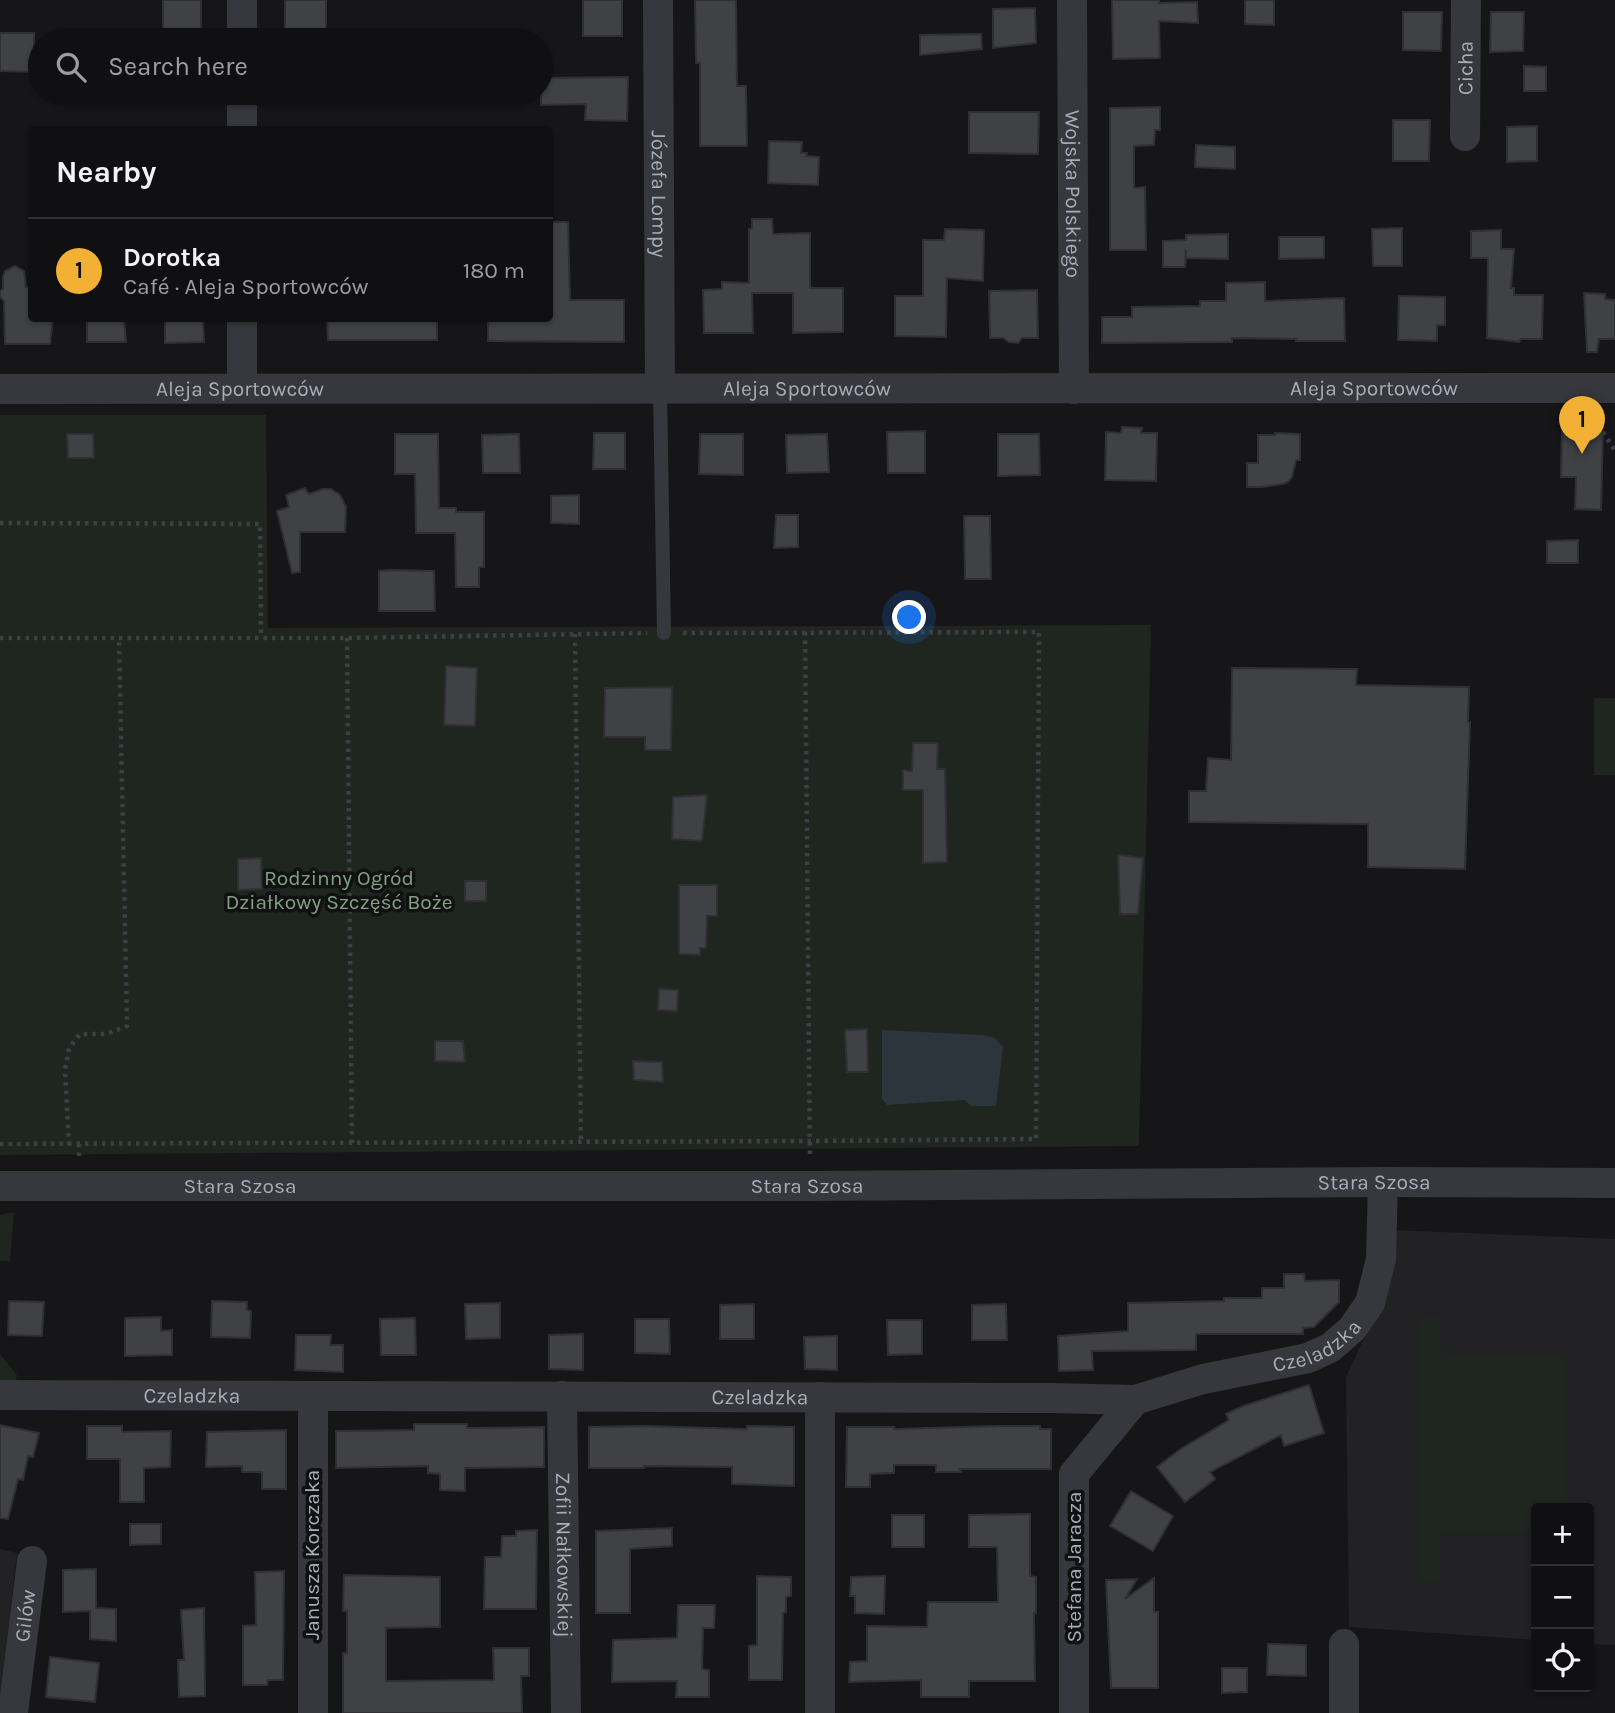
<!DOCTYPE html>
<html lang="en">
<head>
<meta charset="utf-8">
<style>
	body { margin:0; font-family:Karla,sans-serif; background:#19191b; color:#f1f3f6 }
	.controls { position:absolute; right:21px; bottom:21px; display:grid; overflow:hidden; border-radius:7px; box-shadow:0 2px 5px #0004 }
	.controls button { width:63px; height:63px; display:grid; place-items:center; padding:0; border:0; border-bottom:2px solid #303032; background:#101012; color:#f1f3f6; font:35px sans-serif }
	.you { position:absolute; left:910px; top:618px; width:24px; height:24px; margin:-18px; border:5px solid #fff; border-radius:50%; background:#1a73e8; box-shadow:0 0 0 10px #1a73e833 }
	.badge { display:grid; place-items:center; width:46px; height:46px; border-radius:50%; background:#f2b134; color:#111; font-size:23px; font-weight:700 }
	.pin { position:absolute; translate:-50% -58px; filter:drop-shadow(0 2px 4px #0008) }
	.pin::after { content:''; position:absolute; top:37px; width:24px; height:21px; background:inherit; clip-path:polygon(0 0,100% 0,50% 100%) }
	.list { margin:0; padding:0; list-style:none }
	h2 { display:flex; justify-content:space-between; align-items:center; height:91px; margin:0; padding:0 28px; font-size:30px }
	h2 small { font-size:23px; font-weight:400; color:#9c9d9f }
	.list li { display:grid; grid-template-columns:46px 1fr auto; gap:21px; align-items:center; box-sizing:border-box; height:105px; padding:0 28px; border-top:2px solid #303032 }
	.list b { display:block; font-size:26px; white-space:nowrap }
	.list p { margin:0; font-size:23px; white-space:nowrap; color:#9c9d9f }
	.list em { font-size:23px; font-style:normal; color:#9c9d9f }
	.icon { flex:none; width:38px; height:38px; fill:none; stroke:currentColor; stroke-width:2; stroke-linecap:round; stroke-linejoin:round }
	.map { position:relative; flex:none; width:1615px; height:1713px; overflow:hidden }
	.search { position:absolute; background:#101012; box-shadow:0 2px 5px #0004; left:28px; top:28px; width:525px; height:77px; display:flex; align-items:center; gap:18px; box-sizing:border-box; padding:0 24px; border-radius:38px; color:#9c9d9f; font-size:26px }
	.panel { position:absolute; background:#101012; box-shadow:0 2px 5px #0004; left:28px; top:126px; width:525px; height:196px; border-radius:7px }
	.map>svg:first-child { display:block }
	.built { fill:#222225 }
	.green { fill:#1e261f }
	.water { fill:#2c353c }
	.building { fill:#404145; stroke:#303034; stroke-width:2 }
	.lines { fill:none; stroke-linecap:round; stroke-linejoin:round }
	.path { stroke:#3d3f44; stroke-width:4.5; stroke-dasharray:3.5 5; stroke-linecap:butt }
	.lane { stroke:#37383d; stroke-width:14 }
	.street { stroke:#37383d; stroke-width:30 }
	.labels { text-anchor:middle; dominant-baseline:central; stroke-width:7; stroke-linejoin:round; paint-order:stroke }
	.street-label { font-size:21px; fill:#a8adb8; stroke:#111113 }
	.park-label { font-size:21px; fill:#7fa381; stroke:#111113 }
</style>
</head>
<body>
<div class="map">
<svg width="1615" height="1713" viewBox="0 0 1615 1713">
	<rect width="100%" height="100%" fill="#161618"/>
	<g class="built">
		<polygon points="1393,1230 1615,1239 1615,1645 1589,1644 1589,1508 1536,1508 1536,1640 1349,1627 1346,1377 1366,1334"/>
		<polygon points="0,1549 17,1553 0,1702"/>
	</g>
	<g class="green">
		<polygon points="0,415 266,415 268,628 1151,625 1139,1146 0,1155"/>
		<rect x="1594" y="698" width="21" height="77"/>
		<polygon points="14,1212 10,1261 0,1261 0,1215"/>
		<polygon points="1418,1317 1441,1317 1441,1354 1566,1355 1566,1508 1536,1508 1536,1532 1441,1532 1440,1581 1418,1581"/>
		<polygon points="0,1354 17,1375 15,1383 0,1383"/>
	</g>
	<polygon class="water" points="882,1030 983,1035 995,1038 1003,1047 996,1106 971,1106 965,1100 887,1105 882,1099"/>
	<g class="building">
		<polygon points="163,0 201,0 201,40 163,39"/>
		<rect x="285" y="0" width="41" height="40"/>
		<rect x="583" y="0" width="39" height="36"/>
		<polygon points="695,0 736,0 737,86 746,86 747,146 700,146 700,63 696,63"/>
		<polygon points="1112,0 1159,0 1159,3 1197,2 1198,23 1159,21 1160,58 1113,59"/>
		<polygon points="1245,0 1274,0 1274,25 1245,24"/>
		<polygon points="1035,8 1036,43 993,48 993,9"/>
		<polygon points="1403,12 1442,12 1441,51 1403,50"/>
		<polygon points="1491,12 1524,12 1523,51 1490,52"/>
		<polygon points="0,33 34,33 34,72 0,71"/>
		<polygon points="981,34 982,49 920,55 920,35"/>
		<polygon points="1524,66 1546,67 1546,91 1524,91"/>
		<polygon points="628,77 627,121 585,120 586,104 541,105 541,78"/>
		<polygon points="1160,107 1160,130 1155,130 1154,145 1134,146 1134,188 1145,187 1146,250 1110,250 1110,108"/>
		<polygon points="969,112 1039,112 1038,154 969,153"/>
		<polygon points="1393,120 1430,120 1429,161 1393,161"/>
		<polygon points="1537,126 1537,161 1507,162 1507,127"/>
		<polygon points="769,141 802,142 801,153 807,153 806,156 819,157 818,185 768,183"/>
		<polygon points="1196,145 1235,147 1235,169 1195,167"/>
		<polygon points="752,219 772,219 773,234 810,233 810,288 843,288 843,332 793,333 793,293 752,293 753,333 704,333 703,290 722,289 722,282 749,283 749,229 752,228"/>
		<polygon points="551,222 568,222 570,300 624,300 624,342 488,341 488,318 550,318"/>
		<polygon points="1402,228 1402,266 1373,266 1372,229"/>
		<polygon points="945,229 984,230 983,281 947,278 946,337 895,336 895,296 923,296 923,240 944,240"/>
		<polygon points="1501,230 1501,249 1514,249 1511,288 1514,288 1514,295 1543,295 1542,339 1521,339 1519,342 1487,338 1488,258 1471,258 1471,231"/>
		<polygon points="1228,234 1228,259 1186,258 1186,250 1185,267 1163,267 1163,241 1186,240 1186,235"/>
		<polygon points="1279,237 1324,237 1324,258 1279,259"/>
		<polygon points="15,266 24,271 26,287 32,287 32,318 53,318 50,344 5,344 4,301 0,297 0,291 3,289 3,277 5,271"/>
		<polygon points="1265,282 1265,301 1344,298 1345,341 1296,341 1296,339 1232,338 1232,342 1102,343 1102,317 1132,317 1132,307 1200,306 1200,301 1226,301 1226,283"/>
		<polygon points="1037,290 1038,338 1022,338 1018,343 1009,342 1003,338 990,338 989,291"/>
		<polygon points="1584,293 1605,294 1605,299 1615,300 1615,339 1599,339 1597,352 1587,352"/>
		<polygon points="1399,296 1445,297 1445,325 1437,325 1437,341 1398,340"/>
		<polygon points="87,318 124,318 126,342 87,342"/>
		<polygon points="165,318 203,318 204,342 165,343"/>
		<polygon points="327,318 437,318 437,340 328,340"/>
		<polygon points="1122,427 1142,428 1141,433 1157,433 1156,481 1105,480 1106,432 1121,433"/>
		<polygon points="1562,427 1603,427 1601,510 1575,509 1576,477 1561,477"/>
		<polygon points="925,431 925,473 888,473 887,432"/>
		<polygon points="594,433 625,433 625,469 593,469"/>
		<polygon points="1275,433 1300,434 1300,460 1296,460 1292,477 1288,482 1283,484 1262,487 1247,487 1247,463 1258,463 1258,435 1275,435"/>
		<polygon points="67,434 93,434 94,458 68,458"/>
		<polygon points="395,434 438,434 439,508 456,508 456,512 484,512 484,567 479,567 479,587 456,587 455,533 416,533 415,474 395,474"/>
		<polygon points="519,434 520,473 483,473 482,435"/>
		<polygon points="700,434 743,434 743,475 699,474"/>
		<polygon points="827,434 829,472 787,473 786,435"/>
		<polygon points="998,434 1039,434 1040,475 998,476"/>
		<polygon points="305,488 309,494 323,489 331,489 340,495 346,507 345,532 300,532 300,572 292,573 277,511 289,507 286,495"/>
		<polygon points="579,495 579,524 551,523 551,496"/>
		<polygon points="776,515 798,515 798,547 774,548"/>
		<polygon points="964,516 990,516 991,579 965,579"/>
		<polygon points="1578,540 1578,563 1547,563 1547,541"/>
		<polygon points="391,570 434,571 435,611 379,611 379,571"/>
		<polygon points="446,666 477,668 475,726 444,725"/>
		<polygon points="1232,668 1357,669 1356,685 1469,687 1468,722 1470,722 1465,869 1368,867 1368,824 1189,822 1189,791 1206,791 1208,758 1231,760"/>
		<polygon points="672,687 671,750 645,750 645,737 604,737 605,688"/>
		<polygon points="913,743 938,743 937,769 945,769 947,862 923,863 923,790 903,790 903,770 912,771"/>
		<polygon points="707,795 702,841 672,839 673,797"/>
		<polygon points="1118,855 1143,858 1138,914 1120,914"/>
		<polygon points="261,858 262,889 238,890 238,859"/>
		<rect x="465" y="881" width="21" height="20"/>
		<polygon points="679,885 717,885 717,916 707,916 706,948 700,948 700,955 679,954"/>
		<polygon points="659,989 678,990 677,1011 658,1010"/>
		<polygon points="867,1029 868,1072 847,1072 845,1030"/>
		<polygon points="435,1041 463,1041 465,1062 435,1061"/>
		<polygon points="633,1061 662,1062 663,1082 634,1080"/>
		<polygon points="1284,1274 1304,1274 1305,1281 1339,1280 1339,1302 1314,1327 1303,1328 1303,1334 1196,1334 1196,1350 1092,1351 1093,1370 1059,1371 1058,1336 1128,1331 1128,1303 1224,1301 1224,1298 1262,1298 1262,1288 1284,1288"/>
		<polygon points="9,1301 44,1302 42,1336 8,1335"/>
		<polygon points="212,1301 247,1302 247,1310 251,1311 250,1338 211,1337"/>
		<polygon points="500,1303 500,1338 466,1339 465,1304"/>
		<polygon points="754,1304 754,1339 720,1339 720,1305"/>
		<polygon points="1006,1304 1007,1340 972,1340 972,1305"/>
		<polygon points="161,1317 161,1331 172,1330 172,1355 125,1356 125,1318"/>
		<polygon points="415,1318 416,1355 381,1355 380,1319"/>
		<polygon points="635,1319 669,1319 670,1354 635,1353"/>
		<polygon points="887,1320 922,1320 922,1354 888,1355"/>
		<polygon points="583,1334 583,1370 549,1369 549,1335"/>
		<polygon points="296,1335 331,1335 330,1345 343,1345 343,1372 295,1370"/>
		<polygon points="837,1336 837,1370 805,1369 804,1337"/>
		<polygon points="1309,1385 1324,1433 1284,1446 1281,1435 1210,1472 1215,1479 1185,1502 1157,1467 1182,1448 1229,1420 1226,1414 1243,1406"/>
		<polygon points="414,1424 467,1424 467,1428 544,1427 544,1467 465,1468 465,1491 440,1490 440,1474 428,1473 428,1466 336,1468 336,1431 414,1430"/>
		<polygon points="0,1425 39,1433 33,1457 28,1456 23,1480 18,1479 8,1519 0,1518"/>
		<polygon points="87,1426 122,1426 122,1432 171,1431 170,1467 144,1468 144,1502 120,1502 120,1459 87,1459"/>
		<polygon points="643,1426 747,1429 747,1426 794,1427 794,1486 732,1484 732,1467 644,1466 644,1468 589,1468 589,1427"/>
		<polygon points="997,1426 1040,1426 1040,1429 1051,1429 1051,1469 960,1469 961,1472 936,1472 936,1465 894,1465 894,1473 870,1474 870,1487 846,1487 847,1427 894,1427 894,1429"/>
		<polygon points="286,1430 286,1489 262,1489 262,1472 242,1472 242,1466 206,1467 207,1432"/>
		<polygon points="1131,1491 1173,1516 1153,1551 1110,1526"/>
		<polygon points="1030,1514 1030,1576 1036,1577 1036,1613 1034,1613 1035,1681 969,1681 969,1697 921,1697 921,1680 849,1682 850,1662 867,1661 867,1626 927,1627 928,1602 998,1602 997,1547 969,1547 969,1515"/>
		<rect x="892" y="1515" width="32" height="32"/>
		<polygon points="130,1524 161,1524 161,1544 130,1545"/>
		<polygon points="672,1528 672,1546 630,1549 630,1613 596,1613 596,1531"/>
		<polygon points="537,1530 536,1609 484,1609 485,1557 501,1557 502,1536 516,1536 516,1531"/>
		<polygon points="96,1569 96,1608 116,1609 116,1641 90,1639 90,1611 63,1612 63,1570"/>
		<polygon points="284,1571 283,1680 268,1680 267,1685 243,1685 243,1626 256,1625 255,1572"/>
		<polygon points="344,1575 440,1577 440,1627 386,1628 386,1681 494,1680 493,1648 529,1648 529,1676 521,1676 522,1713 343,1713 343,1653 347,1653 347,1611 343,1611"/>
		<polygon points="757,1576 791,1577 791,1596 786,1597 786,1612 783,1613 782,1680 749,1680 749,1646 757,1645"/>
		<polygon points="885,1576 884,1614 855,1613 855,1596 850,1596 851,1577"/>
		<polygon points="1154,1578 1154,1612 1158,1612 1158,1688 1111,1688 1106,1580 1137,1579 1125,1599"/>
		<polygon points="678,1605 715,1605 714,1628 703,1628 702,1669 709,1670 709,1697 676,1697 677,1681 612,1682 613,1640 677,1638"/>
		<polygon points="204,1608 205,1696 179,1697 178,1660 184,1660 181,1610"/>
		<polygon points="1268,1644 1306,1645 1306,1676 1267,1675"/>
		<polygon points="50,1657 99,1663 95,1702 46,1697"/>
		<polygon points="1222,1668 1247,1668 1247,1692 1222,1693"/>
	</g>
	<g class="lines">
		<g class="path">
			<polyline points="1566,427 1566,415"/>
			<polyline points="1603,432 1615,451"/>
			<polyline points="0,523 260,524 261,638"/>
			<polyline points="805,632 810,1159"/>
			<polyline points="575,634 581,1142"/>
			<polyline points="0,638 347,638 647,633"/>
			<polyline points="347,638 352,1143"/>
			<polyline points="0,1144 810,1141 1036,1139 1039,632 683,633"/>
			<polyline points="79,1144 79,1161"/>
			<polyline points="69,1145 65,1070 69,1048 80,1034 106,1034 127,1026 119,638"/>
		</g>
		<polyline class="lane" points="660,388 664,633"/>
		<g class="street">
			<polyline points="242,0 242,40"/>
			<path id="s1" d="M658,0L660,388"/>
			<path id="s2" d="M1072,0L1074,389"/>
			<polyline points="242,93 242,130"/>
			<path id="s3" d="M1465,136L1466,0"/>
			<polyline points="242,388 242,318"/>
			<path id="s4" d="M0,389L1615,388"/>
			<path id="s5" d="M0,1186H810L1383,1182L1615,1183"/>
			<path id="s6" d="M0,1395L1052,1398L1135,1400L1203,1379L1308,1358L1330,1348L1352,1329L1370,1303L1381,1259L1383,1182"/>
			<path id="s7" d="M562,1396L566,1713"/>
			<polyline points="313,1397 313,1713"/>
			<polyline points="820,1397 820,1713"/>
			<path id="s8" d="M13,1713L32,1561"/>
			<polyline points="1074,1713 1074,1474 1135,1400"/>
			<polyline points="1344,1713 1344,1644"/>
		</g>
	</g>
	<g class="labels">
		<g class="street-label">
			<text stroke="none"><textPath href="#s3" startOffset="68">Cicha</textPath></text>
			<text stroke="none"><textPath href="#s1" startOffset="194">Józefa Lompy</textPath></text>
			<text stroke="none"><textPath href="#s2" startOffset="194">Wojska Polskiego</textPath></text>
			<text stroke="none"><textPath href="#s4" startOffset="240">Aleja Sportowców</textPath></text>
			<text stroke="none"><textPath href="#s4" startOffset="807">Aleja Sportowców</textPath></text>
			<text stroke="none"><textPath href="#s4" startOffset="1374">Aleja Sportowców</textPath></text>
			<text stroke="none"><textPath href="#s5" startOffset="1374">Stara Szosa</textPath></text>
			<text stroke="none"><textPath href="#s5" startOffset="240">Stara Szosa</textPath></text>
			<text stroke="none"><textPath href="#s5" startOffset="807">Stara Szosa</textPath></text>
			<text stroke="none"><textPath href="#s6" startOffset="1326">Czeladzka</textPath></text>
			<text stroke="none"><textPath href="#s6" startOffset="192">Czeladzka</textPath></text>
			<text stroke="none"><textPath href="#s6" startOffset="760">Czeladzka</textPath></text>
			<text transform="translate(312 1555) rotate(-90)">Janusza Korczaka</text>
			<text stroke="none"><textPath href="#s7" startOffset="159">Zofii Nałkowskiej</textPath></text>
			<text transform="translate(1074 1567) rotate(-90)">Stefana Jaracza</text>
			<text stroke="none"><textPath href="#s8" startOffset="98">Gilów</textPath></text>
		</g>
		<g class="park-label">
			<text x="339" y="878">Rodzinny Ogród<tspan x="339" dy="24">Działkowy Szczęść Boże</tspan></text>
		</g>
	</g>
</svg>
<div class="controls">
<button>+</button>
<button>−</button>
<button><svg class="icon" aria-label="locate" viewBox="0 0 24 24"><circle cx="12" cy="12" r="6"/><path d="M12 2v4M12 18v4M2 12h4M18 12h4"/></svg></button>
</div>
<div class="you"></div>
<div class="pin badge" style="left:1582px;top:454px">1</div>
<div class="search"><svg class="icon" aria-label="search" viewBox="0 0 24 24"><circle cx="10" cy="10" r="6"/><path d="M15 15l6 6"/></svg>Search here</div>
<section class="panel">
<h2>Nearby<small></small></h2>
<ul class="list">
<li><span class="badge">1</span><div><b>Dorotka</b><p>Café · Aleja Sportowców</p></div><em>180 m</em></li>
</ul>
</section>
</div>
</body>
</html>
